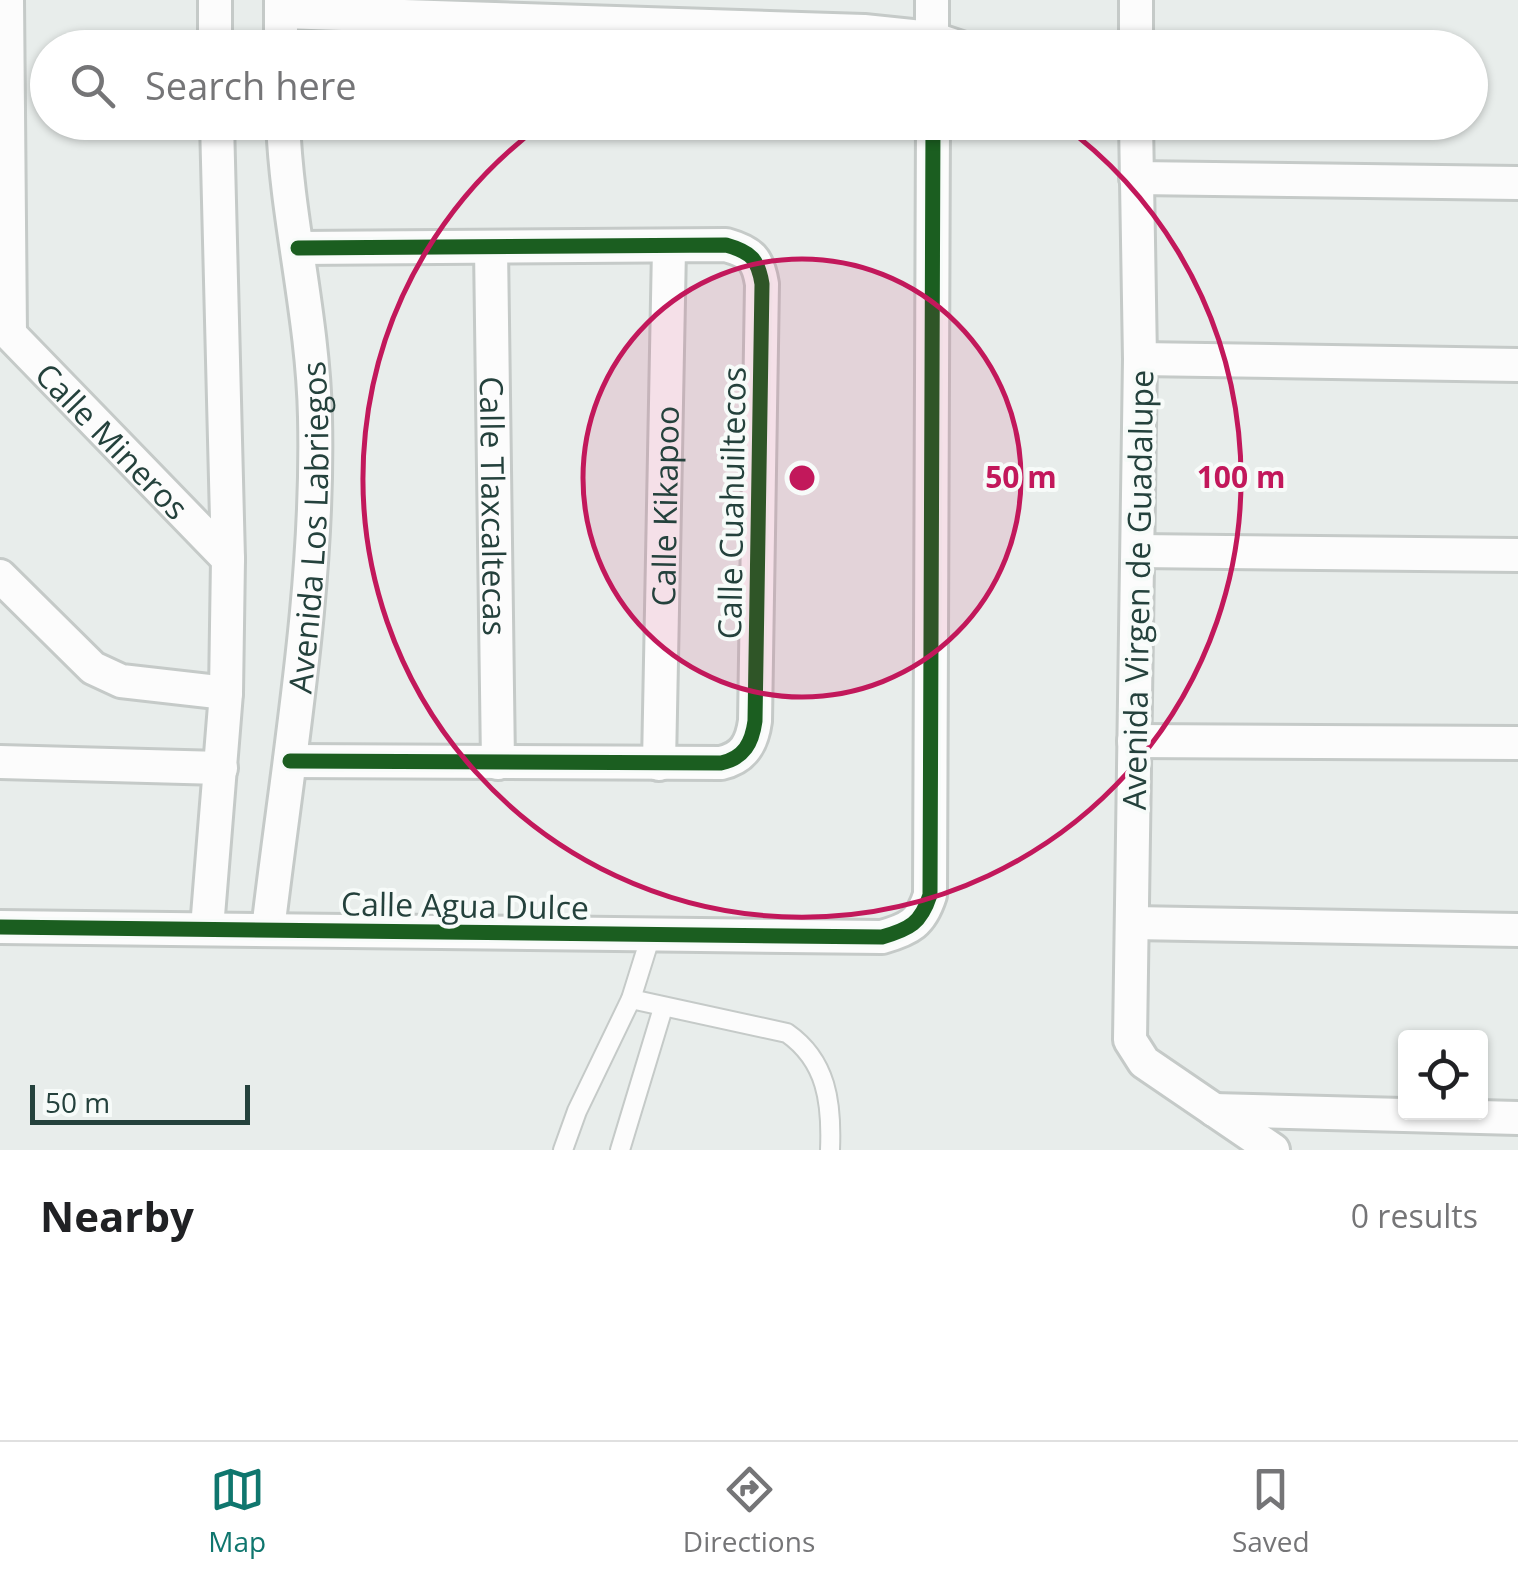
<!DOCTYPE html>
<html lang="en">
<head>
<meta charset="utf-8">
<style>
	body { margin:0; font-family:"Open Sans",sans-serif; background:#f2f2f2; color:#202124 }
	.controls { position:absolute; right:30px; bottom:30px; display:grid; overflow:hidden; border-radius:10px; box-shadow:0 2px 8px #0004 }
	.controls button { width:90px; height:90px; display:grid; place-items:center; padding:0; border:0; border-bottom:2px solid #e0e0e0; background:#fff; color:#202124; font:50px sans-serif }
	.scale { position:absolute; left:30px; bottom:25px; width:220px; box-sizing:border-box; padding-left:10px; border:5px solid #24413c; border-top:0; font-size:28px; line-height:35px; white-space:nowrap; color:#24413c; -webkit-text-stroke:8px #f7fbf9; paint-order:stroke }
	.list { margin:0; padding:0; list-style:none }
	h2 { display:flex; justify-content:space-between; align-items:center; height:130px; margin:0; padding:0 40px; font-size:42px }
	h2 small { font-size:32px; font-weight:400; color:#757577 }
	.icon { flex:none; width:55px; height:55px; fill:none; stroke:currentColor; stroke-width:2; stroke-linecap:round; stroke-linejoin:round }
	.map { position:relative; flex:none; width:1518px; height:1150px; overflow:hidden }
	.search { position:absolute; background:#fff; box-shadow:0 2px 8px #0004; left:30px; right:30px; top:30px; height:110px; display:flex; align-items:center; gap:25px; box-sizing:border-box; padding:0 35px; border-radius:55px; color:#757577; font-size:38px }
	.sheet { height:290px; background:#fff }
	nav { display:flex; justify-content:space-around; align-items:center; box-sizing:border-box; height:140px; border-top:2px solid #e0e0e0; background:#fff; font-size:28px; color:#757577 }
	nav a { display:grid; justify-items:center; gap:5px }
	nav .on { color:#0f766e }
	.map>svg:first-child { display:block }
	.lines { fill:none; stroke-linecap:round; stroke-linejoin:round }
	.service-casing { stroke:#c5cac8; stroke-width:22 }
	.minor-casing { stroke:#c5cac8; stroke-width:38 }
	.service { stroke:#fcfcfc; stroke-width:18 }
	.minor { stroke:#fcfcfc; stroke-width:32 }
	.cycleway-casing { stroke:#f7fbf9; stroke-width:21 }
	.cycleway { stroke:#1b5e20; stroke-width:15 }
	.ring { fill:none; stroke:#c2185b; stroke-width:5 }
	.labels { text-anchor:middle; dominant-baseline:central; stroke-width:8; stroke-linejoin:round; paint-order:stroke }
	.street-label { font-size:32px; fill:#24413c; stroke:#f7fbf9 }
	.centre { fill:#c2185b; stroke:#f7fbf9; stroke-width:5 }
	.ring-label { font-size:30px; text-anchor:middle; font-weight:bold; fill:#c2185b; stroke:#f7fbf9; stroke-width:8; stroke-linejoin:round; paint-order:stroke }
</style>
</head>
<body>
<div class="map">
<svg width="1518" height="1150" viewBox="0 0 1518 1150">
	<rect width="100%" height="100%" fill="#e8edeb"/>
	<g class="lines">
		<g class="service-casing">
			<g id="service">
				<path d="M631,999L787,1033C827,1061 832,1103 830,1150"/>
				<polyline points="563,1150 577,1111 631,999 651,935"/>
				<polyline points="620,1150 663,1008"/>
			</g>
		</g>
		<g class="minor-casing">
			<g id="minor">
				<polyline points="7,0 10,334"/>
				<polyline points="215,0 215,48"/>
				<polyline points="281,0 281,48"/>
				<polyline points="932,0 932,48"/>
				<polyline points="281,12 864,31 931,38 961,48"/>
				<polyline points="1136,48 1136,0"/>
				<polyline points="1136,122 1140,359 1130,1040 1144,1062 1273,1150"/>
				<polyline points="1136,178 1518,183"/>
				<path id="s1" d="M491,248L498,763"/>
				<path id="s2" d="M0,324L228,559"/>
				<polyline points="1140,359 1518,365"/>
				<polyline points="1138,551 1518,555"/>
				<polyline points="0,576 93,668 121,681 226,693"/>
				<polyline points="1134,741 1518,743"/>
				<path d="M290,761L721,763C744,758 752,743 755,721L762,284C758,259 751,252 726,245L298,248"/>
				<polyline points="0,762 221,768"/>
				<path id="s3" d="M659,764L669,248"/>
				<polyline points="1133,923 1518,930"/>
				<path d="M0,927L882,937C910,929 921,923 930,895L933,122"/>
				<polyline points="207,928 226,693 228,559 217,122"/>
				<path id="s4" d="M268,930C288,760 319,589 315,417C313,317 287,221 283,122"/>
				<polyline points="1214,1110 1518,1118"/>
			</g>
		</g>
		<use href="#service" class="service"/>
		<use href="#minor" class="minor"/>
		<g class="cycleway-casing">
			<g id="cycleway">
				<path d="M290,761L721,763C744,758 752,743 755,721L762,284C758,259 751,252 726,245L298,248"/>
				<path d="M0,927L882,937C910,929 921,923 930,895L933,122"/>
			</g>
		</g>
		<use href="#cycleway" class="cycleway"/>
	</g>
	<circle cx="802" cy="478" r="219" fill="#c2185b" fill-opacity=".12"/>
	<g class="ring">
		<circle cx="802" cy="478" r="219"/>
		<path d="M718 47A439 439 0 0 1 886 47M1060 123A439 439 0 1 1 544 123"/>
	</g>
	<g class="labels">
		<g class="street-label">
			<text stroke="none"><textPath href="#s2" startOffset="162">Calle Mineros</textPath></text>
			<text transform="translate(731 503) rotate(-89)">Calle Cuahuiltecos</text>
			<text stroke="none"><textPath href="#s1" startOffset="258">Calle Tlaxcaltecas</textPath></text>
			<text stroke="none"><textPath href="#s3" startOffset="258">Calle Kikapoo</textPath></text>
			<text stroke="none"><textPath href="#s4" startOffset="405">Avenida Los Labriegos</textPath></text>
			<text transform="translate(1137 590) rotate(-89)">Avenida Virgen de Guadalupe</text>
			<text transform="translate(465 905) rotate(1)">Calle Agua Dulce</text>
		</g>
	</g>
	<circle cx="802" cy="478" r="15" class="centre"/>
	<g class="ring-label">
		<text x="1021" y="488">50 m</text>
		<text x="1241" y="488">100 m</text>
	</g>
</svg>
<div class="controls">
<button><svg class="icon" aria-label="locate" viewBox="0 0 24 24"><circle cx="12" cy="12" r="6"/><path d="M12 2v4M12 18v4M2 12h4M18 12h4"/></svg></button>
</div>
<div class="scale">50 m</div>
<div class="search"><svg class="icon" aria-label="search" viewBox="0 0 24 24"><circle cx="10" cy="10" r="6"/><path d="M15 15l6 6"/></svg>Search here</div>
</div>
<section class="sheet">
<h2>Nearby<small>0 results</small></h2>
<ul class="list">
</ul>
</section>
<nav>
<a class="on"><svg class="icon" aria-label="map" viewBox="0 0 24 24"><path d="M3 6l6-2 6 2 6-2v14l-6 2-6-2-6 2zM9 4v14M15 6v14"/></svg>Map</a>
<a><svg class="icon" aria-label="directions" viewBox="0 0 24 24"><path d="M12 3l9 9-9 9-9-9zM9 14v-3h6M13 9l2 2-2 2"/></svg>Directions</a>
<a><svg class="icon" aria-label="saved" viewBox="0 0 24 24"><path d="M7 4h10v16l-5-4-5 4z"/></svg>Saved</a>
</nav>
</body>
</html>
